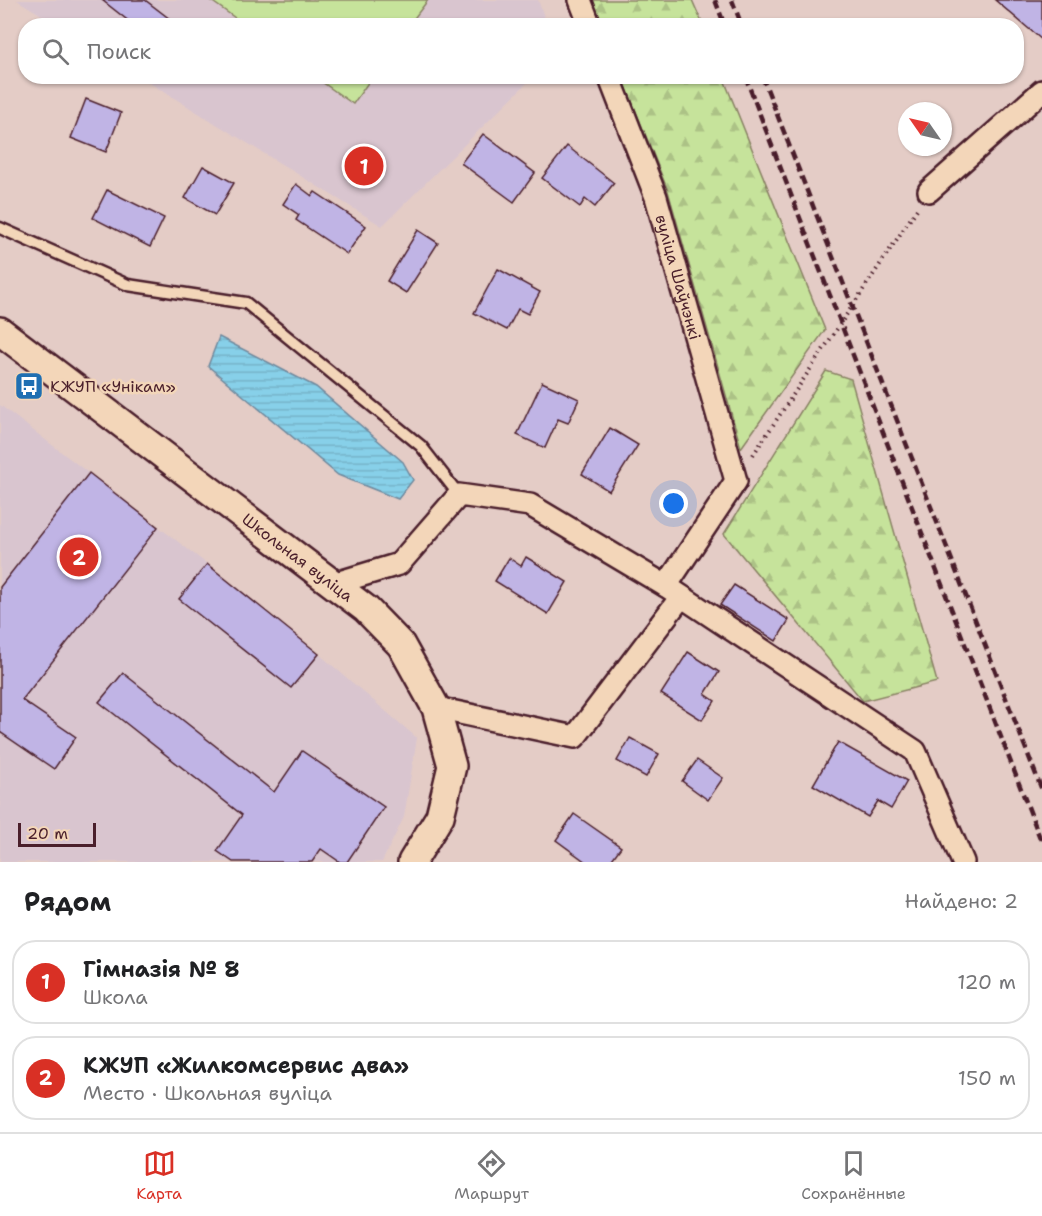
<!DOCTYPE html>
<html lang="ru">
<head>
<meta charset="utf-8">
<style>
	body { margin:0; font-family:"Shantell Sans",sans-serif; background:#f2f2f2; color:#202124 }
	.compass { position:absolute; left:898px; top:102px; width:54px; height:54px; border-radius:50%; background:#fff; box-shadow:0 2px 4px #0004; rotate:304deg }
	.scale { position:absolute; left:18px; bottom:15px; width:78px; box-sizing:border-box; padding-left:6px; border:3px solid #4a1f2b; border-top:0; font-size:16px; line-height:21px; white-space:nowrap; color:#4a1f2b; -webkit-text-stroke:4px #f3d6b9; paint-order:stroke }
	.you { position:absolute; left:674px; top:504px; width:21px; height:21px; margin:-15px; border:4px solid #fff; border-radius:50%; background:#1a73e8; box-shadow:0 0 0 9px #1a73e833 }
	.badge { display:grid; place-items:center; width:39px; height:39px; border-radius:50%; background:#d93025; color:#fff; font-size:20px; font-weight:700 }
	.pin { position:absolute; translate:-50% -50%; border:3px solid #fff; box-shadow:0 2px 6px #0006 }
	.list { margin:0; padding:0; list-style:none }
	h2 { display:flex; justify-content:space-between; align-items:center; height:78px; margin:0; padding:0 24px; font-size:26px }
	h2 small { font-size:20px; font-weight:400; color:#757577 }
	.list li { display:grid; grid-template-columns:39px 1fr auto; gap:18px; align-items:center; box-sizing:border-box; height:84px; margin:0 12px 12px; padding:0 12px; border:2px solid #e0e0e0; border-radius:24px }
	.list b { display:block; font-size:22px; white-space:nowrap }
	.list p { margin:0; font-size:20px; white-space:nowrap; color:#757577 }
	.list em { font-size:20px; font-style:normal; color:#757577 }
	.icon { flex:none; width:33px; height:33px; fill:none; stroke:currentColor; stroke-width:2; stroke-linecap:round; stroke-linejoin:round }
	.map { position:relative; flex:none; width:1042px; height:862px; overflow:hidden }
	.search { position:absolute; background:#fff; box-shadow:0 2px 4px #0004; left:18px; right:18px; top:18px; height:66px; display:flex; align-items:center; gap:15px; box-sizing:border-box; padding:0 21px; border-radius:24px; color:#757577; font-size:22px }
	.sheet { height:270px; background:#fff }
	nav { display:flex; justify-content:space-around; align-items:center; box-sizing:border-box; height:84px; border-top:2px solid #e0e0e0; background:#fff; font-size:16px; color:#757577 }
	nav a { display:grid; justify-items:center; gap:3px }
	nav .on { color:#d93025 }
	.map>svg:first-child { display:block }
	.built { fill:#d9c5cf }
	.green { fill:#c6e39b; stroke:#888163; stroke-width:1.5 }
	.forest { fill:url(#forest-firs); stroke:#888163; stroke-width:1.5 }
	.water { fill:url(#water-rules); stroke:#6f899d; stroke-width:1.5 }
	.building { fill:#c0b4e5; stroke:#4a1f2b; stroke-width:1.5 }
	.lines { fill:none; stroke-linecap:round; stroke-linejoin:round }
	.service-casing { stroke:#4a1f2b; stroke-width:15 }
	.minor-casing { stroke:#4a1f2b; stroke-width:26 }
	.tertiary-casing { stroke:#4a1f2b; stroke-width:32 }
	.path { stroke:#4a1f2b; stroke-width:4; stroke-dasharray:1.5 4.5; stroke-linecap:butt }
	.service { stroke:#f3d6b9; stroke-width:10 }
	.minor { stroke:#f3d6b9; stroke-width:21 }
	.tertiary { stroke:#f3d6b9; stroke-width:27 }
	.rail { stroke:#4a1f2b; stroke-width:4.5; stroke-dasharray:9 4.5; stroke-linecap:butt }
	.labels { text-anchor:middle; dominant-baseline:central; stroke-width:5; stroke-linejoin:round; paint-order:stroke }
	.street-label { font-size:16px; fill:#4a1f2b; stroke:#f3d6b9 }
	.poi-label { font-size:16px; fill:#4a1f2b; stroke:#f3d6b9; text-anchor:start }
</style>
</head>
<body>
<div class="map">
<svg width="1042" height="862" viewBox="0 0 1042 862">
	<defs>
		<pattern id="forest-firs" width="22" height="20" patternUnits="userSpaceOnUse" patternTransform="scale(1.5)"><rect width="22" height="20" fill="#c6e39b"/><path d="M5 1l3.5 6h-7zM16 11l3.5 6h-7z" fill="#acc286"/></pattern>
		<pattern id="water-rules" width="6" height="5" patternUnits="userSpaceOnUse" patternTransform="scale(1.5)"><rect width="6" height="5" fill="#87d0e9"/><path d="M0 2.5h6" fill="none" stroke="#76b2c8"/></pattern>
	</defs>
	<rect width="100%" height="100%" fill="#e4ccc6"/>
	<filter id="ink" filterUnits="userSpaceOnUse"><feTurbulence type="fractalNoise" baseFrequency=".0167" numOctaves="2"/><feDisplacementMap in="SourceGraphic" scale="12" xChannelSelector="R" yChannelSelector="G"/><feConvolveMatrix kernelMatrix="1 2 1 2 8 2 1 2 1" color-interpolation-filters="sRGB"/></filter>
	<g filter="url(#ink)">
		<g class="built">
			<polygon points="17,0 538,0 547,25 58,25"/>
			<polygon points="140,77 533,77 382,226"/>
			<polygon points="0,405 207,564 319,654 417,738 404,817 382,862 0,862"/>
		</g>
		<g class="green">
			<polygon points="210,0 428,0 409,25 245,25"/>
			<polygon points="315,77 372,76 372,77 353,104"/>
		</g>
		<g class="forest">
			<polygon points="591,0 692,0 703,25 601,25"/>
			<polygon points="622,77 723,77 825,330 741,448 668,191"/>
			<polygon points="826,371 851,379 937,682 863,701 724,534"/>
		</g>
		<polygon class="water" points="219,337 316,387 403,462 413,480 398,499 338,475 208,366"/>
		<g class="building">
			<polygon points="102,0 145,0 179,26 135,26"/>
			<polygon points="995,0 1042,0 1042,40"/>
			<polygon points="86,99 121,113 106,152 71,138"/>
			<polygon points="483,134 535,173 514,202 461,163"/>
			<polygon points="567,146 614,183 595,207 585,199 580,207 542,178"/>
			<polygon points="203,166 234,183 215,215 185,198"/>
			<polygon points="296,184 312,196 315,192 366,226 347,254 296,220 299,215 283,204"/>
			<polygon points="107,190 164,218 150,247 93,218"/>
			<polygon points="418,230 438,243 406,293 387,281"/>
			<polygon points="498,269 540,292 528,314 518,309 507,330 474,313"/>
			<polygon points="542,382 579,399 568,423 558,419 545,448 517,435"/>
			<polygon points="610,428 638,445 609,491 582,474"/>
			<polygon points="89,473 158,527 22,700 76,737 54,769 0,732 0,587"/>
			<polygon points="526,557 567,582 548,614 495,581 509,558 521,566"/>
			<polygon points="207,564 319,654 291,688 179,599"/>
			<polygon points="734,585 789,620 776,641 720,605"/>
			<polygon points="688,652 719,672 705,694 715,701 702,720 661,694"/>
			<polygon points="123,673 274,792 302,751 384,807 347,862 340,862 321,849 312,862 233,862 217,851 242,815 99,702"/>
			<polygon points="630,738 659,754 646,777 617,761"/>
			<polygon points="838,742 907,781 891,809 878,801 868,817 813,785"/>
			<polygon points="697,760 723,778 708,800 682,781"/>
			<polygon points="574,814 621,847 610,862 586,862 556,840"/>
		</g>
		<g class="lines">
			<g class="service-casing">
				<polyline id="service" points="0,228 128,285 246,303 421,446 459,495"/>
			</g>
			<g class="minor-casing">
				<g id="minor">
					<polyline points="580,0 590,26"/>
					<path id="s1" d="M609,76L656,197L736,481L666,586"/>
					<polyline points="929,191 1042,91"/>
					<polyline points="333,584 399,564 459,495 530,505 666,586 915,751 963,862"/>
					<polyline points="436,708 575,737 681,597"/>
				</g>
			</g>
			<g class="tertiary-casing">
				<g id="tertiary">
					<path id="s2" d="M0,331L366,609L401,645L436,708L452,766L440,816L412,862"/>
				</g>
			</g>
			<polyline class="path" points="753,455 917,209"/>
			<use href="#service" class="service"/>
			<use href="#minor" class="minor"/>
			<use href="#tertiary" class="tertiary"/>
			<g class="rail">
				<polyline points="715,0 725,26"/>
				<polyline points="732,0 742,26"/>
				<polyline points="745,76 1042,843"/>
				<polyline points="762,76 1042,790"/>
			</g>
		</g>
	</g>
	<defs>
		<g id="bus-square" transform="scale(1.5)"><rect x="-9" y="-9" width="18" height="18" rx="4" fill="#1f6fb2" stroke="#f3d6b9"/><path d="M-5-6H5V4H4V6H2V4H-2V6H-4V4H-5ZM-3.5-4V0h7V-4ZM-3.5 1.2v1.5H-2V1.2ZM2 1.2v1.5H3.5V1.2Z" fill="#fff"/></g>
	</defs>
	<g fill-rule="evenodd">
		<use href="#bus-square" x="29" y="386"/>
	</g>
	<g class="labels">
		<g class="street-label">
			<text stroke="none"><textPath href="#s1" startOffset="213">вуліца Шаўчэнкі</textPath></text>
			<text stroke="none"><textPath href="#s2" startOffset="374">Школьная вуліца</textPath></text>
		</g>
		<g class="poi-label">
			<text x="50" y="386">КЖУП «Унікам»</text>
		</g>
	</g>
</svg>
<svg class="compass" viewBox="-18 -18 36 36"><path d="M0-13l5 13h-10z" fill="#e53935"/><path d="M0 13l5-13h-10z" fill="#757577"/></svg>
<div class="scale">20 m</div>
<div class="you"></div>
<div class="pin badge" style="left:364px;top:166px">1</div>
<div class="pin badge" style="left:79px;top:557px">2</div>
<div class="search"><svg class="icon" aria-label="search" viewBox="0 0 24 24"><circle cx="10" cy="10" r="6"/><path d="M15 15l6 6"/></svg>Поиск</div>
</div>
<section class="sheet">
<h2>Рядом<small>Найдено: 2</small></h2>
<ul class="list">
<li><span class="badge">1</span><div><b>Гімназія № 8</b><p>Школа</p></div><em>120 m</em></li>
<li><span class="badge">2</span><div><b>КЖУП «Жилкомсервис два»</b><p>Место · Школьная вуліца</p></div><em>150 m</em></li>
</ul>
</section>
<nav>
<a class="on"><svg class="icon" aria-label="map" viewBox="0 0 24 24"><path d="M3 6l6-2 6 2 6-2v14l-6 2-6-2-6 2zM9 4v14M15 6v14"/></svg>Карта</a>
<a><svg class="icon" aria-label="directions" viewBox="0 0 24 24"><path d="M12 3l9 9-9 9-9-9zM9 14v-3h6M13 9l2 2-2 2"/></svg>Маршрут</a>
<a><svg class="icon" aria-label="saved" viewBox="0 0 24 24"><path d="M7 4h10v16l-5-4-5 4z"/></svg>Сохранённые</a>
</nav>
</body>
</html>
